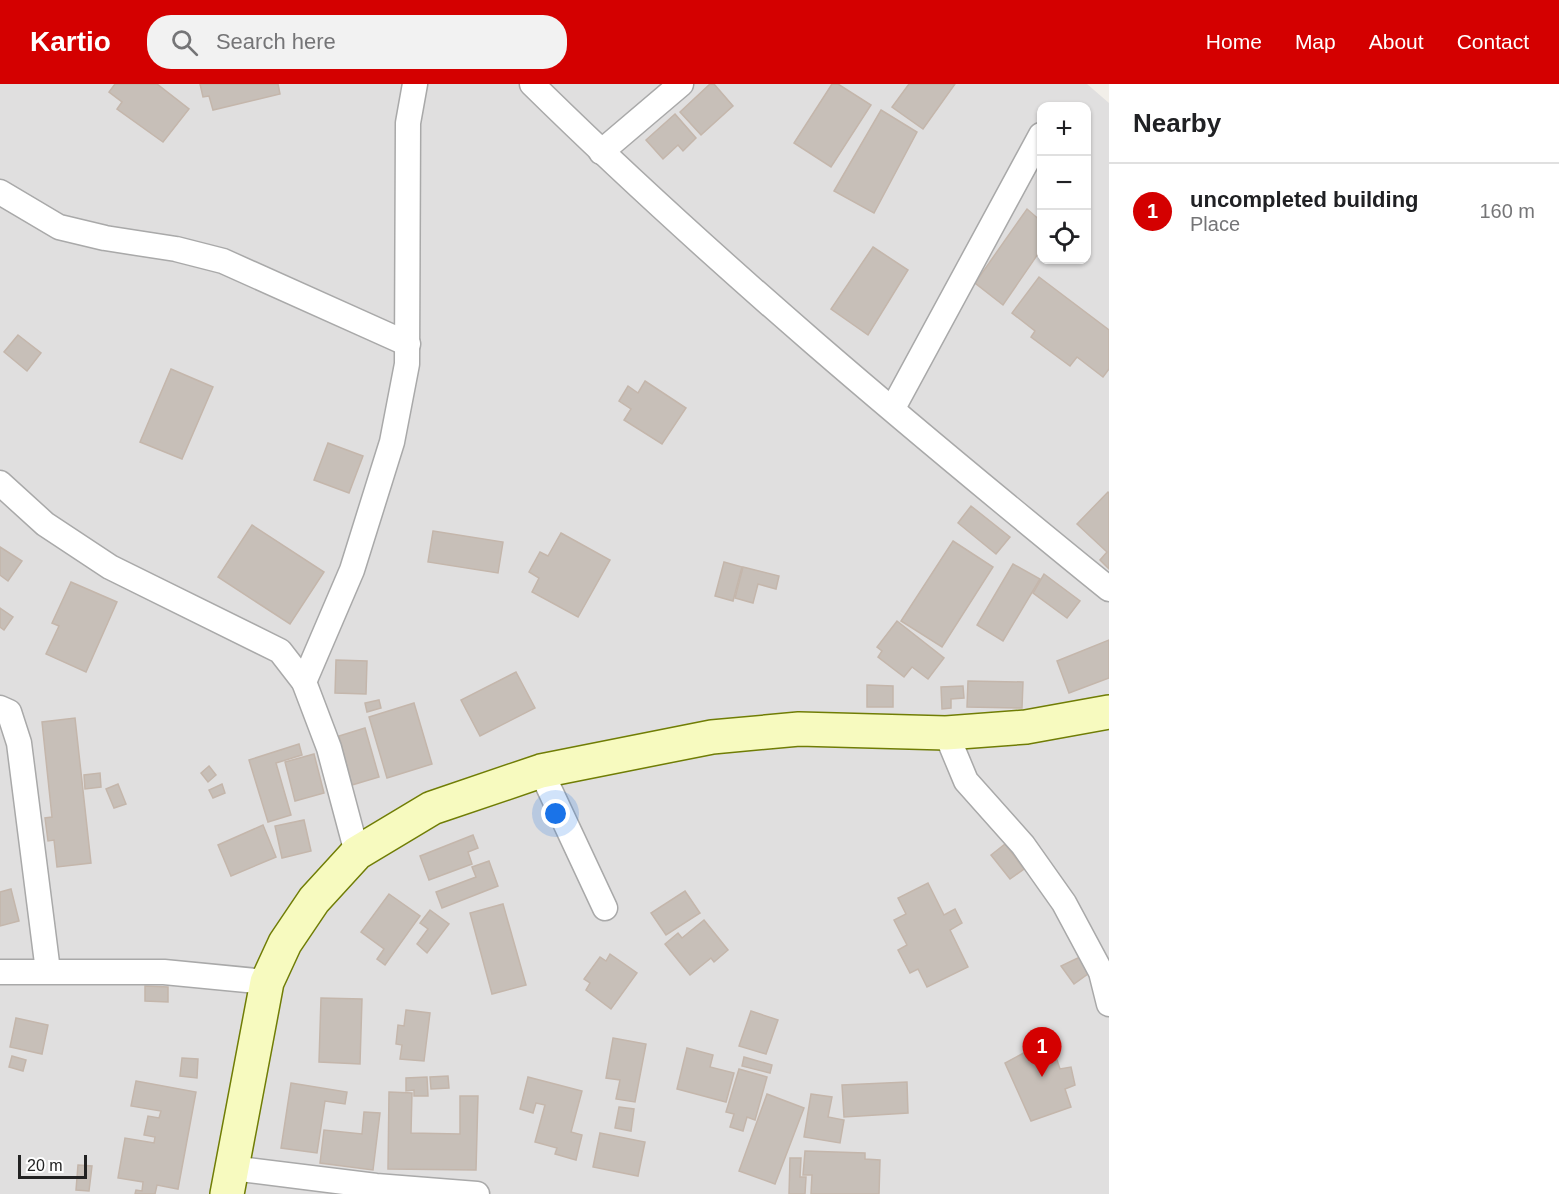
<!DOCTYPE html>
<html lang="en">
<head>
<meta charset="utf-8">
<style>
	body { margin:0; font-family:Arial,sans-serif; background:#f2f2f2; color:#202124 }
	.controls { position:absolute; right:18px; top:18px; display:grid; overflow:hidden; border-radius:12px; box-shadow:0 2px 4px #0004 }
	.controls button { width:54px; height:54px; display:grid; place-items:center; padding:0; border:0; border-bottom:2px solid #e0e0e0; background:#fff; color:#202124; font:30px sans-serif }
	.scale { position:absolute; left:18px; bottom:15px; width:69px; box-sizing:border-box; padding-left:6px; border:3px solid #222; border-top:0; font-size:16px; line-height:21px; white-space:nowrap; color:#222; -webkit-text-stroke:4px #fff; paint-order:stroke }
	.you { position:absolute; left:556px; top:730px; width:21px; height:21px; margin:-15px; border:4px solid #fff; border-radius:50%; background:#1a73e8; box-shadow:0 0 0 9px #1a73e833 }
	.badge { display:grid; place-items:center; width:39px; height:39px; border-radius:50%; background:#d40000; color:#fff; font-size:20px; font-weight:700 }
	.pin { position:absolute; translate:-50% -50px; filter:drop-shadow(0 2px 3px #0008) }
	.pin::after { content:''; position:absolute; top:32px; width:21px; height:18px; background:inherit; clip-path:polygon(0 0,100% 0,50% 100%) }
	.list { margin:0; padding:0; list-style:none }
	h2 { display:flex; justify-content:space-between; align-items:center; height:78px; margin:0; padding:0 24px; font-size:26px }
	h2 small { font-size:20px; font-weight:400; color:#757577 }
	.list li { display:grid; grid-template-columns:39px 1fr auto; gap:18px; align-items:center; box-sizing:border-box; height:96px; padding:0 24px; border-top:2px solid #e0e0e0 }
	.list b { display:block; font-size:22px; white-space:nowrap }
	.list p { margin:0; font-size:20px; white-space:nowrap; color:#757577 }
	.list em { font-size:20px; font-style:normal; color:#757577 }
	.icon { flex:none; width:33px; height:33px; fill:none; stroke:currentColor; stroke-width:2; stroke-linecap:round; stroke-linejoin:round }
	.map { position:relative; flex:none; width:1109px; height:1110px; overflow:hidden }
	header { display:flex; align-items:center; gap:36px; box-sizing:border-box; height:84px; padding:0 30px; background:#d40000; color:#fff }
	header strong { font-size:28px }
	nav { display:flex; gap:33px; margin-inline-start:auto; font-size:21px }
	.search { width:420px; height:54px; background:#f2f2f2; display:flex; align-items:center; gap:15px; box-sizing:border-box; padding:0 21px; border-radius:24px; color:#757577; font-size:22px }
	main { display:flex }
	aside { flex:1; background:#fff }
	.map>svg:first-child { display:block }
	.residential { fill:#e0dfdf; fill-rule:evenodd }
	.building { fill:#c7bfb8; stroke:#c4b6ab; stroke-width:1.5 }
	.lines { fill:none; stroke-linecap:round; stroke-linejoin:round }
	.street-casing { stroke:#a9a9a9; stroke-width:27 }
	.secondary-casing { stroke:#707d05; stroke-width:36 }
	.street { stroke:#fff; stroke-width:24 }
	.secondary { stroke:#f7fabf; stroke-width:33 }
</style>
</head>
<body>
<header>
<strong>Kartio</strong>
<div class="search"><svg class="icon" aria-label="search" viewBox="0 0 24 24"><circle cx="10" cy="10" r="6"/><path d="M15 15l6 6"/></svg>Search here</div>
<nav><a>Home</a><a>Map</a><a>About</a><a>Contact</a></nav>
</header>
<main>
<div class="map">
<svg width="1109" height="1110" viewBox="0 0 1109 1110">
	<rect width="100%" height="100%" fill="#f2efe9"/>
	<path class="residential" d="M0,0H1087L1109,19V1110H0ZM1042,22H1086V176H1042Z"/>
	<g class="building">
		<polygon points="115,0 157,0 189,25 163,58 117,25 122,18 109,8"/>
		<polygon points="200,0 278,0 280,10 213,26 209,12 203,13"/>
		<polygon points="710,0 714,0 733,22 701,51 680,28"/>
		<polygon points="832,0 838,0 871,21 831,83 794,59"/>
		<polygon points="909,0 955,0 923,45 892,23"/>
		<polygon points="881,26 917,48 874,129 834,107"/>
		<polygon points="675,30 696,54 683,67 678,61 663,75 646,56"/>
		<polygon points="1027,125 1042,138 1042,164 1003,221 975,199"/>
		<polygon points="873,163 908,186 868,251 831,225"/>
		<polygon points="1039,193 1109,246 1109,285 1103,293 1077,273 1070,282 1031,253 1035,247 1012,229"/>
		<polygon points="18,251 41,269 27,287 4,268"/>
		<polygon points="171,285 213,303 182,375 140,358"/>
		<polygon points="645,297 686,324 662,360 624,336 631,325 619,317 628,302 638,309"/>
		<polygon points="328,359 363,372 349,409 314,396"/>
		<polygon points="1108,408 1109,409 1109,485 1100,476 1107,468 1077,440"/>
		<polygon points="971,422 1010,453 996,470 958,439"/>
		<polygon points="252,441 324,488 290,540 218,493"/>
		<polygon points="433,447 503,458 498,489 428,478"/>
		<polygon points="561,449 610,476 578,533 532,508 539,494 529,488 540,468 548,472"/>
		<polygon points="953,457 993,483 942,563 901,537"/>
		<polygon points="0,463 22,477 8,497 0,491"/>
		<polygon points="724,478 742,483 733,517 715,512"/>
		<polygon points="1013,480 1040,495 1003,557 977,541"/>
		<polygon points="743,483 779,492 776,505 758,500 753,519 735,514"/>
		<polygon points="1044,490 1080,517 1067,534 1033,509"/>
		<polygon points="71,498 117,518 86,588 46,570 59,542 52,539"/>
		<polygon points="0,524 13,533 4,546 0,543"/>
		<polygon points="897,537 944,574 928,595 912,583 904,593 878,573 882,567 877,563"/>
		<polygon points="1109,556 1109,594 1069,609 1057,577"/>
		<polygon points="336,576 367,577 366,610 335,609"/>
		<polygon points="516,588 535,624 480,652 461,616"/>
		<polygon points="968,597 1023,598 1022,624 967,623"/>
		<polygon points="867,601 893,602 893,623 867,623"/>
		<polygon points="963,602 964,614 951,615 951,624 942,625 941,603"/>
		<polygon points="379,616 381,624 367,628 365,619"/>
		<polygon points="414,619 432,680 387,694 369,633"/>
		<polygon points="75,634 91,779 57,783 54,756 48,757 45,734 52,733 42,638"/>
		<polygon points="365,644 379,693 352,701 339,652"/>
		<polygon points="299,660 302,671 276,679 291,731 268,738 249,676"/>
		<polygon points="314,670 324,709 295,717 285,678"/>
		<polygon points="209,682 216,691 208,698 201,689"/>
		<polygon points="100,689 101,703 85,705 84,691"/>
		<polygon points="118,700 126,720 114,724 106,705"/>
		<polygon points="222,700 225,709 213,714 209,706"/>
		<polygon points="304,736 311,767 282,774 275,742"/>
		<polygon points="263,741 276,773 231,792 218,761"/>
		<polygon points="473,751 478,764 468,768 472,780 429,796 420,772"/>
		<polygon points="1005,760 1024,785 1010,795 991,771"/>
		<polygon points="489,777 498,802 442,824 436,808 476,793 472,783"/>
		<polygon points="928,799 944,831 955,825 962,839 950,846 968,883 927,903 918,885 910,889 898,866 907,861 894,836 906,830 898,814"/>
		<polygon points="11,805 19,837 0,842 0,808"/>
		<polygon points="685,807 700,829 666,851 651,829"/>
		<polygon points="389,810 420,832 385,881 377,875 384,865 361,848"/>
		<polygon points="503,820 526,901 492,910 470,829"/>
		<polygon points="430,826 449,840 427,869 417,860 428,845 420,839"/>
		<polygon points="704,836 728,866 714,878 711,874 690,891 665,860 678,849 682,854"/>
		<polygon points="610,870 637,889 611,925 586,906 590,899 584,895 600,873 606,877"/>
		<polygon points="1082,872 1092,887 1074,900 1061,882"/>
		<polygon points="145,902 168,903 168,918 145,917"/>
		<polygon points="321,914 362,915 360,980 319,978"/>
		<polygon points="406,926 430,929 424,977 400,975 402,961 396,960 398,941 404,942"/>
		<polygon points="751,927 778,936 766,970 739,962"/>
		<polygon points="16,934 48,941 42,970 10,963"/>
		<polygon points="613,954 646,960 635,1018 616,1015 620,996 606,994"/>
		<polygon points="687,964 713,971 710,983 734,989 726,1018 677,1005"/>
		<polygon points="1053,964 1060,985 1071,983 1075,1001 1065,1005 1071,1023 1031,1037 1005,979 1031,965 1036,973"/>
		<polygon points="12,972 26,976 23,987 9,983"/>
		<polygon points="744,973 772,981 770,989 742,982"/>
		<polygon points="182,974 198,975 197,994 180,992"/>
		<polygon points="739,985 767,993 755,1036 747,1033 743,1047 730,1043 734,1030 726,1028"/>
		<polygon points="448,992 449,1004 431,1005 430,993"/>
		<polygon points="427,993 428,1012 414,1012 414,1006 406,1007 406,994"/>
		<polygon points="528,993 582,1007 571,1048 582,1051 576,1076 555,1070 557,1064 535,1058 545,1021 536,1019 533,1029 520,1025"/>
		<polygon points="136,997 196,1008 178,1105 157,1101 155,1110 135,1110 136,1106 142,1107 143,1098 118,1094 125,1054 154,1059 155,1053 144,1051 148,1032 159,1034 161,1027 131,1022"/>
		<polygon points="907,998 908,1029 844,1033 842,1001"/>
		<polygon points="291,999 347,1008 345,1020 325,1017 317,1069 281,1064"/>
		<polygon points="389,1008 412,1009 411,1049 460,1050 460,1012 478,1012 476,1086 388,1085"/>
		<polygon points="767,1010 804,1024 775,1100 739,1087"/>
		<polygon points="811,1010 832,1013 828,1033 844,1036 840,1059 804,1053"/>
		<polygon points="619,1023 634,1025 631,1047 615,1044"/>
		<polygon points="364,1028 380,1029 373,1086 320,1079 324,1046 362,1050"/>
		<polygon points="600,1049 645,1058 638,1092 593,1083"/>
		<polygon points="805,1067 865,1069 865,1075 880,1076 879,1110 811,1110 812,1091 803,1091"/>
		<polygon points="790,1074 801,1074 800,1093 806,1093 805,1110 789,1110"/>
		<polygon points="78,1081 92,1082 89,1107 76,1106"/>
	</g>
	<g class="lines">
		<g class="street-casing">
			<g id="street">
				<path d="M532,0C714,179 911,344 1109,505"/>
				<polyline points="601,68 681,0"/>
				<polyline points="0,108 59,143 105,154 176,165 223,177 408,260"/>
				<polyline points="893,324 1041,51"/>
				<polyline points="0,399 45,440 110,483 280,567 304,598 329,664 357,769"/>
				<polyline points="304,598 352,486 392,358 407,280 408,39 415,0"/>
				<polyline points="0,624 9,628 19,659 48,887"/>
				<polyline points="946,649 966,697 1023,761 1064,819 1101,888 1109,920"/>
				<polyline points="541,687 605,824"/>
				<polyline points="0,888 164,888 267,898"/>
				<polyline points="232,1084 376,1102 477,1110"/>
			</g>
		</g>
		<g class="secondary-casing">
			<polyline id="secondary" points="227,1110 267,898 285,859 314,816 357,769 432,724 541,687 712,653 799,645 946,649 1026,643 1109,628"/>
		</g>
		<use href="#street" class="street"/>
		<use href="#secondary" class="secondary"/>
	</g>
</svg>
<div class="controls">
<button>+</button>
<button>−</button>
<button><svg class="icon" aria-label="locate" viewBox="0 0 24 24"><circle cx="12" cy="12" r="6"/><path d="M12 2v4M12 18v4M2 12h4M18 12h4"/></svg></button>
</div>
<div class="scale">20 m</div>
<div class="you"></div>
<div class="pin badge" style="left:1042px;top:993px">1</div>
</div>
<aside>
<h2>Nearby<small></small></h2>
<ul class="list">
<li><span class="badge">1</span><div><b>uncompleted building</b><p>Place</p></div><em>160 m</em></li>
</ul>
</aside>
</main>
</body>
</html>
